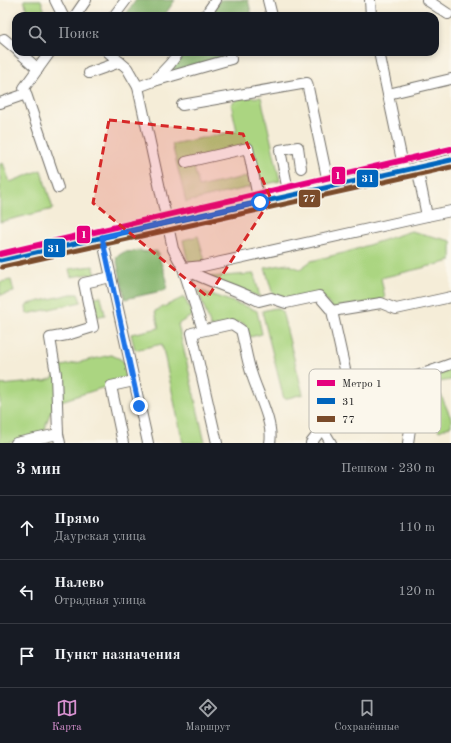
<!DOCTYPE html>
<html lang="ru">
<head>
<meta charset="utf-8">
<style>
	body { margin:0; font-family:"Old Standard TT",serif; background:#20242c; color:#f1f3f6 }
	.stop { position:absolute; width:12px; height:12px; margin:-9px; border:3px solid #1a73e8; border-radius:50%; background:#fff }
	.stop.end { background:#1a73e8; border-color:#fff; box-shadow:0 1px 4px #0008 }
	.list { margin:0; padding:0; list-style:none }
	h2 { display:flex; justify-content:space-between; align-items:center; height:52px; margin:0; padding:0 16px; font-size:17px }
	h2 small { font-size:13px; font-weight:400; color:#9ea1a6 }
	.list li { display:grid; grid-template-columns:26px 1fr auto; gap:12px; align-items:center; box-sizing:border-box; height:64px; padding:0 16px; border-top:1px solid #363941 }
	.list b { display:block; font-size:15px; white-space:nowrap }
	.list p { margin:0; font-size:13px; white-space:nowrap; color:#9ea1a6 }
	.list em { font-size:13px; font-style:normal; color:#9ea1a6 }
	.icon { flex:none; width:22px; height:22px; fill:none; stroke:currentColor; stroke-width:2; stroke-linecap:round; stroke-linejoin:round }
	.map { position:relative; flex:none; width:451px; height:443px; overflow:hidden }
	.search { position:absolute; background:#171b24; box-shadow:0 2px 6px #0003; left:12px; right:12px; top:12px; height:44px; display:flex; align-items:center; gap:10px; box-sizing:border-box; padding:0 14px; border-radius:12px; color:#9ea1a6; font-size:15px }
	.sheet { height:244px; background:#171b24 }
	nav { display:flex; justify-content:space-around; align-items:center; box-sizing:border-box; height:56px; border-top:1px solid #363941; background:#171b24; font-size:11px; color:#9ea1a6 }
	nav a { display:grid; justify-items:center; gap:2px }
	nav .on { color:#d690ce }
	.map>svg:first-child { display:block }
	.green { fill:#abd581; stroke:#6b8056 }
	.forest { fill:#88b66f; stroke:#5a704d }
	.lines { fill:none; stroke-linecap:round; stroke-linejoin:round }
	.minor-casing { stroke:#726f68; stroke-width:12 }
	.minor { stroke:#fff; stroke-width:10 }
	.bus-1-casing { stroke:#fbf7ec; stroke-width:8 }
	.bus-2-casing { stroke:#fbf7ec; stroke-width:8 }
	.bus-1 { stroke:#0065bd; stroke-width:5 }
	.bus-2 { stroke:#7a4b2a; stroke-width:5 }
	.metro-1-casing { stroke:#fbf7ec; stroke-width:9 }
	.metro-1 { stroke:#e5007d; stroke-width:6 }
	.route { stroke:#1a73e8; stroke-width:5 }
	.marked { fill:#d62828; fill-opacity:0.2; stroke:#d62828; stroke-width:3; stroke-dasharray:8 5; stroke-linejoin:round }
	.key { fill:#fbf7ec; stroke:#bdbab2; stroke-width:1 }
	.key-label { font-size:11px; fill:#2b2b2b }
	.line-badge { stroke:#fbf7ec; stroke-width:1.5 }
	.badge-label { font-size:11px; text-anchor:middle; font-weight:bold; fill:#fff }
</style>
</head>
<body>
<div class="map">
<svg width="451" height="443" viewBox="0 0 451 443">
	<rect width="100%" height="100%" fill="#fbf7ec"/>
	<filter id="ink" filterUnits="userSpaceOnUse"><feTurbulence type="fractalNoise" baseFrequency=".025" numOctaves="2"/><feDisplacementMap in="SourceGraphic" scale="8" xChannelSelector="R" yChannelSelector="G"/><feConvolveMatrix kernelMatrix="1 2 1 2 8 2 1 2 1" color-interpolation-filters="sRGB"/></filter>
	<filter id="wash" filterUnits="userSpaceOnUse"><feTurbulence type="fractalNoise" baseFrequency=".012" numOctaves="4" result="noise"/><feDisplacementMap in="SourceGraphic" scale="16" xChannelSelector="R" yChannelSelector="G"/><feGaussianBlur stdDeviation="0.9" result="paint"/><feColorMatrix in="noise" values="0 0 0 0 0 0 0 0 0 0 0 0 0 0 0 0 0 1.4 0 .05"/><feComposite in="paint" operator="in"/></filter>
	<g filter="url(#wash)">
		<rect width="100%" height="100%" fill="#f5edd8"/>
		<g class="green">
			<polygon points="24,0 41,0 45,12 43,16 29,16"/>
			<polygon points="261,97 280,181 258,186 249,147 184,165 194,167 199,187 248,176 251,187 186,202 172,144 237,131 231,104 239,98"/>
			<polygon points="3,163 10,182 41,170 53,209 0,222 0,164"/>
			<polygon points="411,231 451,241 451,261 381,278 385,298 377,301 332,308 320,293 286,301 273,295 265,268 287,264 300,269 311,261 347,252"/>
			<polygon points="198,236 206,264 192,266 187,258 183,240"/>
			<polygon points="93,266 97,278 92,279 89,274 71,277 69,269"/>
			<polygon points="254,274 260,297 207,277"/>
			<polygon points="11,280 14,292 0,295 0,282"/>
			<polygon points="198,290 248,307 257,311 262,334 250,337 245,324 239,322 211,327"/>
			<polygon points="71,294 78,294 81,302 27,314 26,307 28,304"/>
			<polygon points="101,296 105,315 95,317 91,298"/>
			<polygon points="184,297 193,315 178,324 205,443 183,443 162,344 135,350 131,334 159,328 155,311"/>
			<polygon points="275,308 282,311 303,394 284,399 262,311"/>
			<path d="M111,355C127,361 126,363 130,379L61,401L51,411L46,424L45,434L8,443H0V383L1,385L45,381L53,378L58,367Z"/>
			<polygon points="451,366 451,380 433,383 436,372"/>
			<polygon points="441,395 451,418 451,426 439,431 426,402"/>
		</g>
		<g class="forest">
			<polygon points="136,0 175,0 164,16 125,16"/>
			<polygon points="220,0 248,0 252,16 208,16"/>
			<polygon points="181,52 226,52 227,58 165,74"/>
			<polygon points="139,251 149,252 157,251 167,280 166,290 125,299 116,257 124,252"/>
		</g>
	</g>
	<g filter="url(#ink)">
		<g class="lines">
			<g class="minor-casing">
				<g id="minor">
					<polyline points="55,0 63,16"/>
					<polyline points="268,0 272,16"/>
					<polyline points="370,0 371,16"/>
					<polyline points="427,0 448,14"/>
					<polyline points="75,16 86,0"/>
					<polyline points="114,16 126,0"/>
					<polyline points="205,16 216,0"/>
					<polyline points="4,39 16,49"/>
					<polyline points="19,52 38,69"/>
					<polyline points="50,52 24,88 58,188"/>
					<polyline points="108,52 127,68 138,87 173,249 183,268 203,266 427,216 417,167"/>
					<polyline points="379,52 404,170"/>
					<polyline points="89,73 120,62"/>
					<polyline points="154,81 231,59 230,52"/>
					<polyline points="138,87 154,81 170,64 179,52"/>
					<polyline points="388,94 451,79"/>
					<polyline points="0,103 26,94"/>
					<polyline points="182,105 307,83 329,187"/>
					<polyline points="186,162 248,148 259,202"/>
					<polyline points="289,196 280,150 298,147 301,168"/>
					<polyline points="427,216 451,211"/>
					<polyline points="102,237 148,443"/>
					<polyline points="0,260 451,160"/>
					<path d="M183,268C207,282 234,288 259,301L271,298L286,303L319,296L332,311L381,303L396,309L451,297"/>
					<polyline points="183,268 203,330"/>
					<polyline points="332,311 346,374"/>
					<polyline points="395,382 410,429 408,443"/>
					<polyline points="322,428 331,443"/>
					<polyline points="16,443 58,434"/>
					<polyline points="60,443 58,434 56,374 50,338 67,335 93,327 84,283 111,277"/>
					<polyline points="123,443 111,386 134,381"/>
					<path d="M217,443L192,333L232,324L241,330C245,345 247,361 252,375C258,394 274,424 270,443"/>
					<polyline points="311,443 335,412 374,387 386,383 406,380 451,364"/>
				</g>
			</g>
			<use href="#minor" class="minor"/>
			<g class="bus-1-casing">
				<polyline id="bus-1" points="0,260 451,160"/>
			</g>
			<g class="bus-2-casing">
				<polyline id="bus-2" points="2,267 451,167"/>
			</g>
			<use href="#bus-1" class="bus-1"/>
			<use href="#bus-2" class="bus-2"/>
			<g class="metro-1-casing">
				<polyline id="metro-1" points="0,254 451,149"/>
			</g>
			<use href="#metro-1" class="metro-1"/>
		</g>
	</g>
	<g class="lines" filter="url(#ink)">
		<polyline class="route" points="139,406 102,237 260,202"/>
	</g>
	<path class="marked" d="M109,120L243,134L271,199L208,297L93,203Z"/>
	<rect x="309" y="369" width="132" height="64" rx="6" class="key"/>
	<rect x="317" y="380" width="18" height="6" fill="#e5007d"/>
	<rect x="317" y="398" width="18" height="6" fill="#0065bd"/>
	<rect x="317" y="416" width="18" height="6" fill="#7a4b2a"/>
	<g class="key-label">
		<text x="342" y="387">Метро 1</text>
		<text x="342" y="405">31</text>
		<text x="342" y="423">77</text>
	</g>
	<g class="line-badge">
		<rect x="331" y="166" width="15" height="19" rx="4" fill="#e5007d"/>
		<rect x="356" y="169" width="23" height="19" rx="4" fill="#0065bd"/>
		<rect x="298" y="189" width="23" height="19" rx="4" fill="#7a4b2a"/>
		<rect x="76" y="225" width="15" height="19" rx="4" fill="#e5007d"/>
		<rect x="43" y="238" width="23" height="20" rx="4" fill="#0065bd"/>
	</g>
	<g class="badge-label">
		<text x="338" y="179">1</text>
		<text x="368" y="182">31</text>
		<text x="309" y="202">77</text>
		<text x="84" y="238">1</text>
		<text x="54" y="252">31</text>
	</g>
</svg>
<div class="stop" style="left:260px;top:202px"></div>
<div class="stop end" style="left:139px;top:406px"></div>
<div class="search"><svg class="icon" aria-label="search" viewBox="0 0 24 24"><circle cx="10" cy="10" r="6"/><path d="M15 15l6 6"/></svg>Поиск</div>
</div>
<section class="sheet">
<h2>3 мин<small>Пешком · 230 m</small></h2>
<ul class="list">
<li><svg class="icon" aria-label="ahead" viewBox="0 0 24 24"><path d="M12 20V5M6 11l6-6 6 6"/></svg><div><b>Прямо</b><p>Даурская улица</p></div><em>110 m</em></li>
<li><svg class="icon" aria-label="left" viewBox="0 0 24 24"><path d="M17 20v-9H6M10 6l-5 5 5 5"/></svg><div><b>Налево</b><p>Отрадная улица</p></div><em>120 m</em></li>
<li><svg class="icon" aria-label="arrive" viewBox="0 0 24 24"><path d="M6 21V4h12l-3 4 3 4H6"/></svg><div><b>Пункт назначения</b></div></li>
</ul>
</section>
<nav>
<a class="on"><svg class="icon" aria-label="map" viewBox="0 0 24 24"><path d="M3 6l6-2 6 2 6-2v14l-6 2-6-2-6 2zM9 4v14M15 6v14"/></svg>Карта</a>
<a><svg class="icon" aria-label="directions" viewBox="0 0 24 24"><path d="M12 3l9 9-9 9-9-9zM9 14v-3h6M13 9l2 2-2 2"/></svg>Маршрут</a>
<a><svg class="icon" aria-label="saved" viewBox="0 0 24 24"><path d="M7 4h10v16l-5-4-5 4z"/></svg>Сохранённые</a>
</nav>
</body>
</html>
